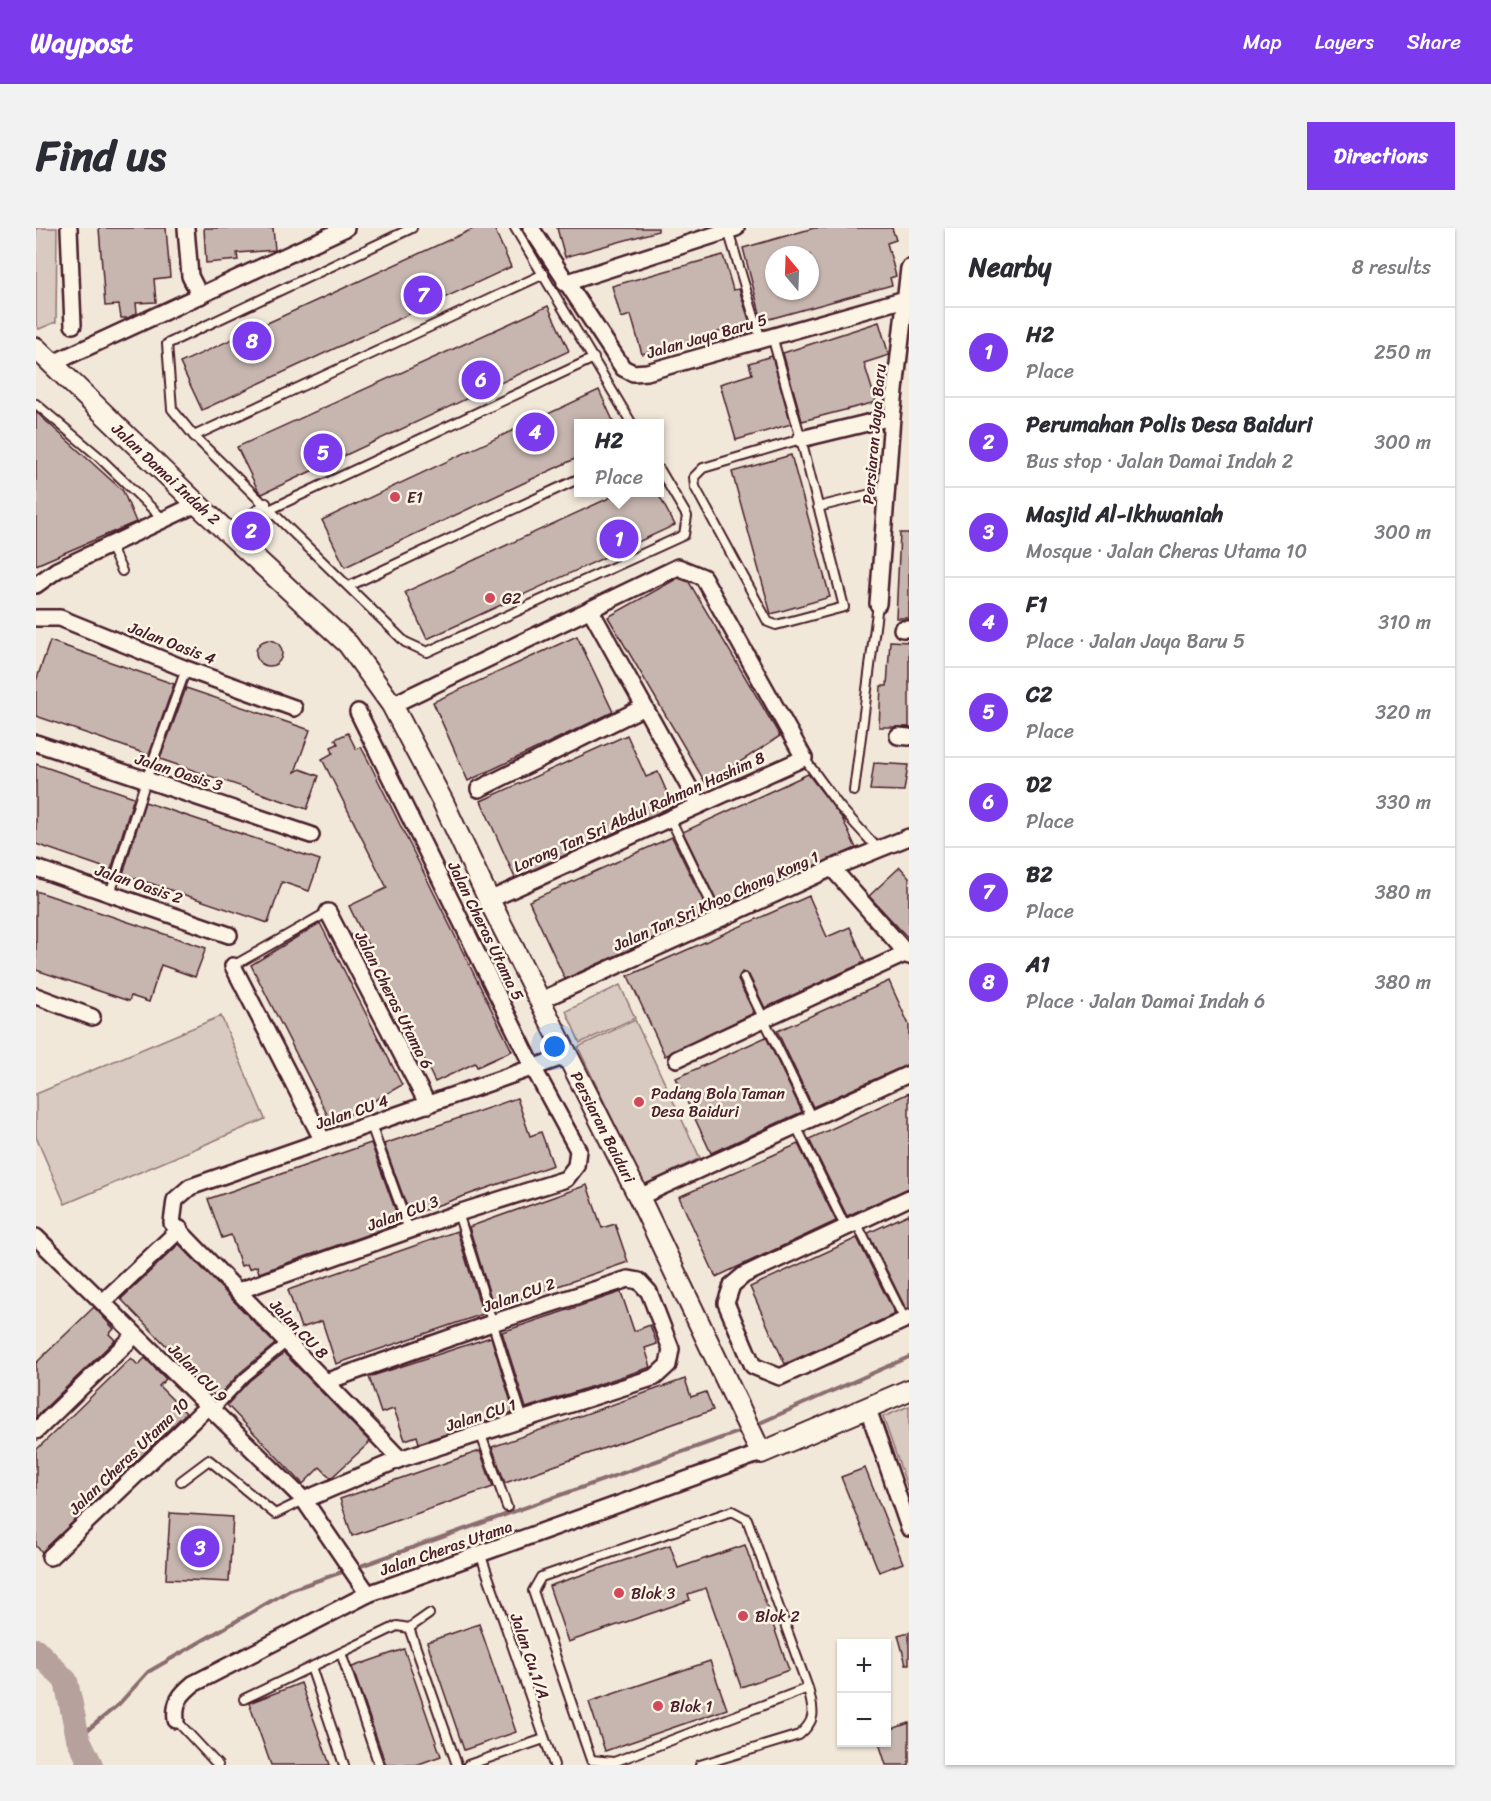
<!DOCTYPE html>
<html lang="en">
<head>
<meta charset="utf-8">
<style>
	body { margin:0; font-family:Sriracha,sans-serif; background:#f2f2f3; color:#2b2b33 }
	.controls { position:absolute; right:18px; bottom:18px; display:grid; overflow:hidden; border-radius:0px; box-shadow:0 2px 4px #0004 }
	.controls button { width:54px; height:54px; display:grid; place-items:center; padding:0; border:0; border-bottom:2px solid #e1e1e2; background:#fff; color:#2b2b33; font:30px sans-serif }
	.compass { position:absolute; left:729px; top:18px; width:54px; height:54px; border-radius:50%; background:#fff; box-shadow:0 2px 4px #0004; rotate:341deg }
	.you { position:absolute; left:519px; top:819px; width:21px; height:21px; margin:-15px; border:4px solid #fff; border-radius:50%; background:#1a73e8; box-shadow:0 0 0 9px #1a73e833 }
	.badge { display:grid; place-items:center; width:39px; height:39px; border-radius:50%; background:#7c3aed; color:#fff; font-size:20px; font-weight:700 }
	.pin { position:absolute; translate:-50% -50%; border:3px solid #fff; box-shadow:0 2px 6px #0006 }
	.popup { position:absolute; left:538px; top:191px; width:90px; height:78px; box-sizing:border-box; display:grid; place-content:center; border-radius:0px; background:#fff; filter:drop-shadow(0 2px 4px #0005); font-size:20px; white-space:nowrap; color:#7c7c81 }
	.popup b { font-size:22px; color:#2b2b33 }
	.popup::after { content:''; position:absolute; left:50%; top:100%; margin-left:-12px; border:12px solid transparent; border-top-color:#fff }
	.list { margin:0; padding:0; list-style:none }
	h2 { display:flex; justify-content:space-between; align-items:center; height:78px; margin:0; padding:0 24px; font-size:26px }
	h2 small { font-size:20px; font-weight:400; color:#7c7c81 }
	.list li { display:grid; grid-template-columns:39px 1fr auto; gap:18px; align-items:center; box-sizing:border-box; height:90px; padding:0 24px; border-top:2px solid #e1e1e2 }
	.list b { display:block; font-size:22px; white-space:nowrap }
	.list p { margin:0; font-size:20px; white-space:nowrap; color:#7c7c81 }
	.list em { font-size:20px; font-style:normal; color:#7c7c81 }
	.map { position:relative; flex:none; width:873px; height:1537px; overflow:hidden; border-radius:0px }
	header { display:flex; align-items:center; gap:36px; box-sizing:border-box; height:84px; padding:0 30px; background:#7c3aed; color:#fff }
	header strong { font-size:28px }
	nav { display:flex; gap:33px; margin-inline-start:auto; font-size:21px }
	.intro { display:flex; align-items:center; justify-content:space-between; box-sizing:border-box; height:144px; padding:0 36px }
	h1 { margin:0; font-size:42px }
	.button { padding:15px 27px; border-radius:0px; background:#7c3aed; color:#fff; font-size:21px; font-weight:700 }
	main { display:flex; gap:36px; padding:0 36px }
	aside { flex:1; background:#fff; border-radius:0px; box-shadow:0 2px 4px #0004 }
	.map>svg:first-child { display:block }
	.green { fill:#d8cac0; stroke:#917476; stroke-width:1.5 }
	.lines { fill:none; stroke-linecap:round; stroke-linejoin:round }
	.stream { stroke:#8b6d6f; stroke-width:4 }
	.river { stroke:#b6a19c; stroke-width:24 }
	.building { fill:#c7b6af; stroke:#4a1f2b; stroke-width:1.5; fill-rule:evenodd }
	.service-casing { stroke:#4a1f2b; stroke-width:12 }
	.minor-casing { stroke:#4a1f2b; stroke-width:20 }
	.tertiary-casing { stroke:#4a1f2b; stroke-width:24 }
	.service { stroke:#fcf5e5; stroke-width:8 }
	.minor { stroke:#fcf5e5; stroke-width:15 }
	.tertiary { stroke:#fcf5e5; stroke-width:20 }
	.poi-dot { fill:#d1495b; stroke:#fcf5e5; stroke-width:2 }
	.labels { text-anchor:middle; dominant-baseline:central; stroke-width:5; stroke-linejoin:round; paint-order:stroke }
	.street-label { font-size:16px; fill:#4a1f2b; stroke:#fcf5e5 }
	.poi-label { font-size:16px; fill:#4a1f2b; stroke:#fcf5e5; text-anchor:start }
</style>
</head>
<body>
<header>
<strong>Waypost</strong>
<nav><a>Map</a><a>Layers</a><a>Share</a></nav>
</header>
<div class="intro"><h1>Find us</h1><a class="button">Directions</a></div>
<main>
<div class="map">
<svg width="873" height="1537" viewBox="0 0 873 1537">
	<rect width="100%" height="100%" fill="#f1e8da"/>
	<filter id="ink" filterUnits="userSpaceOnUse"><feTurbulence type="fractalNoise" baseFrequency=".0167" numOctaves="2"/><feDisplacementMap in="SourceGraphic" scale="12" xChannelSelector="R" yChannelSelector="G"/><feConvolveMatrix kernelMatrix="1 2 1 2 8 2 1 2 1" color-interpolation-filters="sRGB"/></filter>
	<g filter="url(#ink)">
		<g class="green">
			<polygon points="0,0 21,0 20,94 3,101 0,97"/>
			<polygon points="584,757 599,790 544,815 530,783"/>
			<polygon points="185,788 229,891 29,976 0,909 0,866"/>
			<polygon points="599,792 664,930 608,957 542,819"/>
			<polygon points="873,1178 873,1264 847,1189"/>
		</g>
		<g class="lines">
			<g class="stream">
				<polyline points="717,1198 873,1129"/>
				<polyline points="319,1340 708,1202"/>
				<polyline points="42,1510 83,1476 112,1444 254,1362 312,1342"/>
			</g>
			<polyline class="river" points="0,1422 30,1453 42,1510 55,1537"/>
		</g>
		<g class="building">
			<polygon points="63,0 130,0 134,49 118,51 120,74 100,75 101,85 92,90 85,90 83,77 69,78"/>
			<polygon points="168,0 237,0 239,22 201,25 202,32 170,35"/>
			<polygon points="439,0 458,0 475,39 166,182 144,135"/>
			<polygon points="521,0 622,0 622,3 529,29"/>
			<path d="M778,0H856L860,12L851,15L860,48L854,50L856,57L726,93L707,20ZM738,27H774V63H738Z"/>
			<polygon points="687,27 697,62 703,61 714,95 606,126 595,87 585,90 576,58"/>
			<polygon points="512,78 533,123 226,266 222,262 201,219"/>
			<polygon points="843,94 853,127 828,135 840,174 766,193 747,125"/>
			<polygon points="736,128 755,196 700,212 684,156 716,146 713,135"/>
			<polygon points="563,162 578,195 543,195 543,229 309,339 286,292"/>
			<polygon points="0,184 87,263 100,294 0,337"/>
			<polygon points="755,227 794,369 735,386 696,244"/>
			<polygon points="586,264 621,264 639,297 391,411 369,364"/>
			<polygon points="864,305 873,305 873,390 860,390"/>
			<polygon points="642,350 653,354 744,508 670,556 572,389"/>
			<polygon points="541,408 577,484 432,553 397,474"/>
			<circle cx="233" cy="425" r="13"/>
			<polygon points="14,413 138,456 113,527 0,488 0,453"/>
			<polygon points="854,413 873,414 873,499 843,499 845,458 851,458"/>
			<polygon points="150,460 274,502 259,544 264,541 283,548 271,581 124,531"/>
			<polygon points="312,505 320,521 325,519 332,532 476,823 441,839 439,835 399,854 313,678 351,660 286,531 297,525 295,519 302,516 299,511"/>
			<polygon points="591,507 610,549 622,544 637,578 479,650 445,573"/>
			<polygon points="838,535 872,537 868,563 834,562"/>
			<polygon points="0,536 98,569 75,642 0,616"/>
			<polygon points="772,546 806,590 820,620 684,680 647,604"/>
			<polygon points="109,574 284,632 273,663 246,654 232,695 87,646"/>
			<polygon points="636,609 673,685 529,751 493,673"/>
			<polygon points="864,639 873,649 873,711 833,668"/>
			<polygon points="0,663 170,720 159,749 125,737 113,774 95,768 93,773 0,742"/>
			<polygon points="773,668 791,709 814,699 829,734 729,780 713,747 706,744 702,752 718,785 629,828 592,748"/>
			<polygon points="284,695 366,857 313,887 311,884 294,892 215,737"/>
			<polygon points="853,753 873,797 873,836 777,879 741,803"/>
			<polygon points="730,809 766,884 675,925 640,850"/>
			<polygon points="873,865 873,960 811,988 773,911"/>
			<polygon points="481,870 494,908 505,904 517,937 374,987 348,916"/>
			<polygon points="335,915 364,995 223,1045 221,1038 213,1041 211,1036 205,1038 195,1007 186,1010 172,971"/>
			<polygon points="762,916 800,993 680,1049 643,969"/>
			<polygon points="551,957 566,1000 579,996 592,1034 458,1080 433,999"/>
			<polygon points="873,986 873,1080 870,1081 832,1005"/>
			<polygon points="421,1003 447,1086 300,1136 286,1093 265,1100 252,1062"/>
			<polygon points="821,1010 859,1086 749,1136 714,1059"/>
			<polygon points="143,1016 239,1116 205,1144 182,1168 179,1168 85,1071"/>
			<polygon points="585,1064 598,1103 614,1097 621,1116 609,1120 615,1139 490,1180 466,1104"/>
			<polygon points="58,1079 78,1101 73,1106 79,1112 0,1189 0,1135"/>
			<polygon points="455,1109 478,1184 383,1215 381,1208 369,1212 358,1181 345,1185 333,1149"/>
			<polygon points="248,1125 334,1214 295,1250 284,1239 267,1256 191,1177 213,1153"/>
			<polygon points="95,1130 102,1137 109,1130 130,1151 123,1158 150,1185 6,1324 0,1318 0,1222"/>
			<polygon points="649,1151 655,1169 670,1164 677,1182 469,1255 456,1219"/>
			<polygon points="444,1223 457,1259 316,1308 304,1271"/>
			<polygon points="829,1240 867,1335 843,1344 805,1249"/>
			<polygon points="134,1285 197,1289 193,1354 130,1351"/>
			<polygon points="634,1317 642,1340 709,1317 753,1442 705,1459 670,1360 652,1366 654,1372 532,1414 513,1358"/>
			<polygon points="443,1396 480,1504 428,1522 391,1414"/>
			<polygon points="873,1404 873,1436 870,1436 862,1407"/>
			<polygon points="368,1421 405,1528 380,1537 350,1537 316,1439"/>
			<polygon points="674,1433 691,1481 569,1523 553,1474"/>
			<polygon points="265,1455 294,1537 235,1537 213,1475"/>
			<polygon points="873,1495 873,1537 850,1537 843,1515 850,1515 850,1503"/>
		</g>
		<g class="lines">
			<g class="service-casing">
				<g id="service">
					<polyline points="376,0 131,116 136,181 158,208 369,414 391,424 648,307 651,288 624,242"/>
					<polyline points="479,0 596,196"/>
					<polyline points="692,2 725,112"/>
					<polyline points="736,108 765,211"/>
					<polyline points="0,176 62,228 128,292"/>
					<polyline points="158,208 508,46"/>
					<polygon points="765,211 808,379 740,397 732,394 659,259 658,249 667,240"/>
					<polyline points="782,279 851,262"/>
					<polyline points="235,281 558,130"/>
					<polyline points="193,304 230,275"/>
					<polyline points="74,318 86,343"/>
					<polyline points="313,358 542,251"/>
					<polyline points="768,530 803,578 842,621"/>
					<polyline points="818,563 842,376"/>
					<polyline points="634,590 683,691"/>
					<polyline points="74,666 110,552 150,441"/>
					<polyline points="197,738 292,684"/>
					<polyline points="708,750 776,891"/>
					<polyline points="335,897 373,1002"/>
					<polyline points="760,898 809,998"/>
					<polyline points="422,985 487,1192"/>
					<polyline points="820,994 869,1092"/>
					<polyline points="176,1184 209,1149 251,1114"/>
					<polyline points="445,1207 471,1279"/>
					<polyline points="145,1253 173,1232 239,1286 268,1272"/>
					<polyline points="445,1328 518,1537"/>
					<polyline points="373,1400 421,1537"/>
					<polyline points="305,1425 343,1537"/>
					<polyline points="275,1439 308,1537"/>
					<polyline points="208,1471 361,1398 373,1400 393,1386"/>
					<polyline points="140,1492 182,1537"/>
					<polyline points="432,1537 508,1511"/>
					<path d="M664,1537L763,1507C782,1491 777,1482 772,1460L711,1291L696,1283L505,1349L497,1363L555,1532L578,1534L772,1460"/>
				</g>
			</g>
			<g class="minor-casing">
				<g id="minor">
					<polyline points="33,0 37,97"/>
					<polyline points="150,0 154,48 164,68"/>
					<polyline points="495,0 587,140 597,145 611,144 869,71"/>
					<polyline points="529,55 700,0"/>
					<polyline points="15,136 310,0"/>
					<polyline points="765,211 856,189"/>
					<polyline points="0,357 21,342 161,276"/>
					<polyline points="842,376 856,189 873,40"/>
					<polyline points="554,381 663,577"/>
					<polyline points="0,390 24,390 150,441 258,480"/>
					<polyline points="866,401 873,401"/>
					<polyline points="356,477 642,339 667,349 768,530 453,672"/>
					<polyline points="862,508 873,509"/>
					<polyline points="0,515 275,607"/>
					<polyline points="443,561 608,479"/>
					<polyline points="0,640 193,707"/>
					<polyline points="796,640 873,728"/>
					<polyline points="292,684 392,877"/>
					<polyline points="197,738 287,913"/>
					<polyline points="0,768 56,789"/>
					<polyline points="503,773 796,640 873,609"/>
					<polyline points="641,831 871,725"/>
					<polyline points="603,969 873,846"/>
					<polyline points="873,970 708,1047 696,1057 690,1075 717,1138 744,1149 873,1090"/>
					<polyline points="0,1009 268,1272 332,1366"/>
					<polyline points="202,1063 422,985 530,951 540,938 542,922 498,841 322,484"/>
					<polyline points="67,1074 144,1001"/>
					<polyline points="832,1181 873,1300"/>
					<polyline points="0,1203 99,1107"/>
					<polyline points="364,1231 136,995 139,972 154,959 530,828"/>
					<polyline points="268,1272 364,1231 619,1149 632,1137 635,1121 613,1064 603,1053 592,1051 456,1095 289,1154"/>
					<polyline points="14,1329 171,1179"/>
					<path d="M140,1492C138,1474 144,1467 157,1456L332,1366L725,1225"/>
				</g>
			</g>
			<g class="tertiary-casing">
				<polyline id="tertiary" points="0,120 161,276 312,416 356,477 407,574 453,672 603,969 725,1225 873,1162"/>
			</g>
			<use href="#service" class="service"/>
			<use href="#minor" class="minor"/>
			<use href="#tertiary" class="tertiary"/>
		</g>
	</g>
	<g class="poi-dot">
		<circle cx="359" cy="269" r="6"/>
		<circle cx="454" cy="370" r="6"/>
		<circle cx="603" cy="874" r="6"/>
		<circle cx="583" cy="1365" r="6"/>
		<circle cx="707" cy="1388" r="6"/>
		<circle cx="622" cy="1478" r="6"/>
	</g>
	<g class="labels">
		<g class="street-label">
			<text transform="translate(671 108) rotate(-16)">Jalan Jaya Baru 5</text>
			<text transform="translate(838 206) rotate(-85)">Persiaran Jaya Baru</text>
			<text transform="translate(130 246) rotate(43)">Jalan Damai Indah 2</text>
			<text transform="translate(136 415) rotate(21)">Jalan Oasis 4</text>
			<text transform="translate(143 544) rotate(18)">Jalan Oasis 3</text>
			<text transform="translate(603 584) rotate(-24)">Lorong Tan Sri Abdul Rahman Hashim 8</text>
			<text transform="translate(103 656) rotate(19)">Jalan Oasis 2</text>
			<text transform="translate(680 673) rotate(-24)">Jalan Tan Sri Khoo Chong Kong 1</text>
			<text transform="translate(450 703) rotate(64)">Jalan Cheras Utama 5</text>
			<text transform="translate(358 772) rotate(63)">Jalan Cheras Utama 6</text>
			<text transform="translate(316 884) rotate(-19)">Jalan CU 4</text>
			<text transform="translate(567 899) rotate(63)">Persiaran Baiduri</text>
			<text transform="translate(367 985) rotate(-20)">Jalan CU 3</text>
			<text transform="translate(483 1067) rotate(-19)">Jalan CU 2</text>
			<text transform="translate(263 1101) rotate(46)">Jalan CU 8</text>
			<text transform="translate(162 1145) rotate(45)">Jalan CU 9</text>
			<text transform="translate(445 1187) rotate(-18)">Jalan CU 1</text>
			<text transform="translate(93 1228) rotate(-44)">Jalan Cheras Utama 10</text>
			<text transform="translate(410 1320) rotate(-19)">Jalan Cheras Utama</text>
			<text transform="translate(494 1428) rotate(71)">Jalan Cu 1/A</text>
		</g>
		<g class="poi-label">
			<text x="371" y="269">E1</text>
			<text x="466" y="370">G2</text>
			<text x="615" y="865">Padang Bola Taman<tspan x="615" dy="18">Desa Baiduri</tspan></text>
			<text x="595" y="1365">Blok 3</text>
			<text x="719" y="1388">Blok 2</text>
			<text x="634" y="1478">Blok 1</text>
		</g>
	</g>
</svg>
<div class="controls">
<button>+</button>
<button>−</button>
</div>
<svg class="compass" viewBox="-18 -18 36 36"><path d="M0-13l5 13h-10z" fill="#e53935"/><path d="M0 13l5-13h-10z" fill="#7c7c81"/></svg>
<div class="you"></div>
<div class="pin badge" style="left:583px;top:311px">1</div>
<div class="popup"><b>H2</b>Place</div>
<div class="pin badge" style="left:215px;top:303px">2</div>
<div class="pin badge" style="left:164px;top:1320px">3</div>
<div class="pin badge" style="left:499px;top:204px">4</div>
<div class="pin badge" style="left:287px;top:225px">5</div>
<div class="pin badge" style="left:445px;top:152px">6</div>
<div class="pin badge" style="left:387px;top:67px">7</div>
<div class="pin badge" style="left:216px;top:113px">8</div>
</div>
<aside>
<h2>Nearby<small>8 results</small></h2>
<ul class="list">
<li><span class="badge">1</span><div><b>H2</b><p>Place</p></div><em>250 m</em></li>
<li><span class="badge">2</span><div><b>Perumahan Polis Desa Baiduri</b><p>Bus stop · Jalan Damai Indah 2</p></div><em>300 m</em></li>
<li><span class="badge">3</span><div><b>Masjid Al-Ikhwaniah</b><p>Mosque · Jalan Cheras Utama 10</p></div><em>300 m</em></li>
<li><span class="badge">4</span><div><b>F1</b><p>Place · Jalan Jaya Baru 5</p></div><em>310 m</em></li>
<li><span class="badge">5</span><div><b>C2</b><p>Place</p></div><em>320 m</em></li>
<li><span class="badge">6</span><div><b>D2</b><p>Place</p></div><em>330 m</em></li>
<li><span class="badge">7</span><div><b>B2</b><p>Place</p></div><em>380 m</em></li>
<li><span class="badge">8</span><div><b>A1</b><p>Place · Jalan Damai Indah 6</p></div><em>380 m</em></li>
</ul>
</aside>
</main>
</body>
</html>
